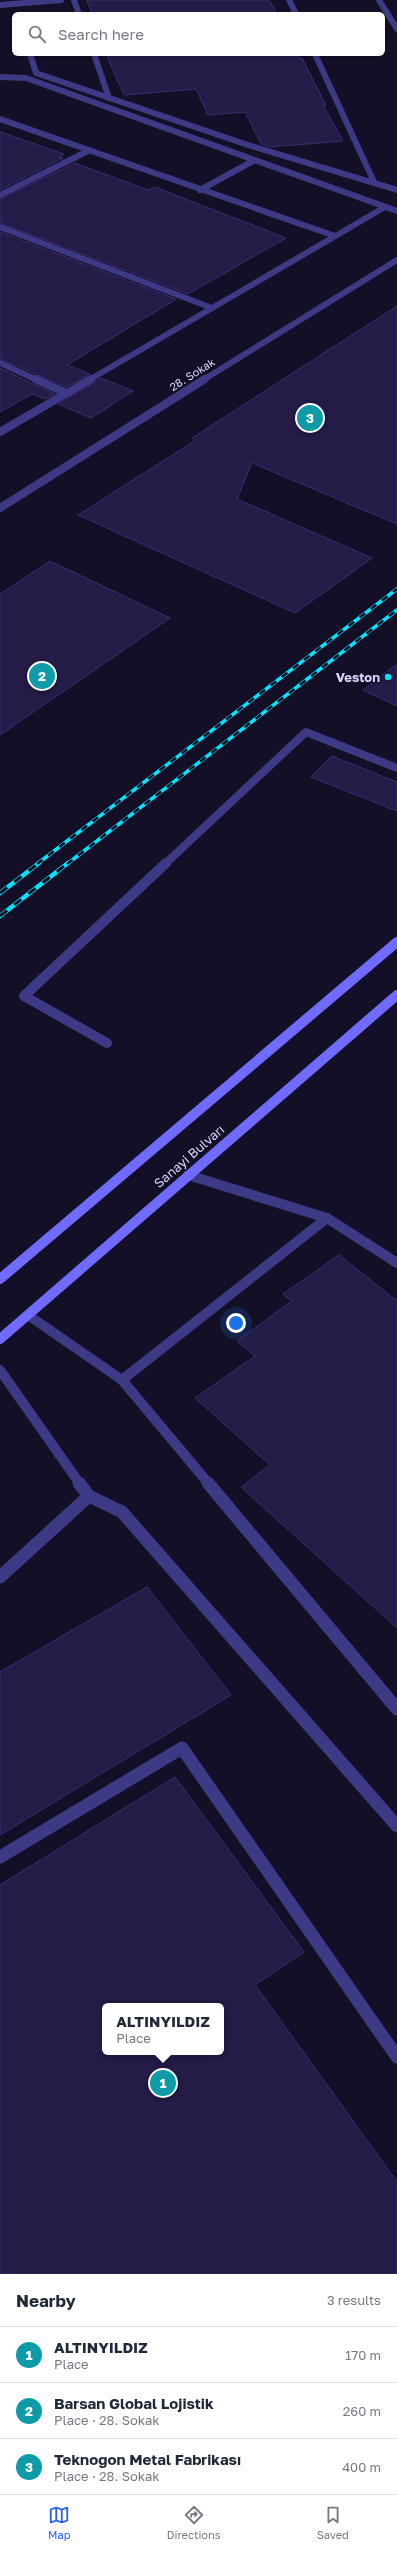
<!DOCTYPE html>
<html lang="en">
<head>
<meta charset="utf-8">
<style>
	body { margin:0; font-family:"Golos Text",sans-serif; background:#f6f6f7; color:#1f2937 }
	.you { position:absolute; left:236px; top:1323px; width:14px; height:14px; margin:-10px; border:3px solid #fff; border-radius:50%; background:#1a73e8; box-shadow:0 0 0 6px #1a73e833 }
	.badge { display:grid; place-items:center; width:26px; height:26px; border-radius:50%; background:#2563eb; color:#fff; font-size:13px; font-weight:700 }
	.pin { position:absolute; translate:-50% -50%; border:2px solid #fff; box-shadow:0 1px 4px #0006 }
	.popup { position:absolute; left:102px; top:2003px; width:122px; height:52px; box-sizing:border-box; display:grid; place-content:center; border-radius:6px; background:#fff; filter:drop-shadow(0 1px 3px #0005); font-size:13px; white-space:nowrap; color:#747a83 }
	.popup b { font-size:15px; color:#1f2937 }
	.popup::after { content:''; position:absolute; left:50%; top:100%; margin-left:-8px; border:8px solid transparent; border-top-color:#fff }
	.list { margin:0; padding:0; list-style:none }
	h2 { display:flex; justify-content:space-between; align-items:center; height:52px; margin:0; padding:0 16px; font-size:17px }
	h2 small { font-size:13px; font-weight:400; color:#747a83 }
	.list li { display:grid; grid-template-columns:26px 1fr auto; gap:12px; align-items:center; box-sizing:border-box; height:56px; padding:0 16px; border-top:1px solid #e0e1e3 }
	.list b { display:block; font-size:15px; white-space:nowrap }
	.list p { margin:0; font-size:13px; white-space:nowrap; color:#747a83 }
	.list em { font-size:13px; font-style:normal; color:#747a83 }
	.icon { flex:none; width:22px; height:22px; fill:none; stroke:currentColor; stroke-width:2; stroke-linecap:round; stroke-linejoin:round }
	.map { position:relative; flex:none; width:397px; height:2274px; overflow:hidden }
	.search { position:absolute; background:#fff; box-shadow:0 1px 3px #0004; left:12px; right:12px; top:12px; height:44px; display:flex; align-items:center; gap:10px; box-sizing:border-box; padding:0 14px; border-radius:6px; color:#747a83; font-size:15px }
	.sheet { height:220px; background:#fff }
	nav { display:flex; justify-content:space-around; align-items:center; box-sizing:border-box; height:56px; border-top:1px solid #e0e1e3; background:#fff; font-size:11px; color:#747a83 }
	nav a { display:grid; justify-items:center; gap:2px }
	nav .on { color:#2563eb }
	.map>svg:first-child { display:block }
	.building { fill:#241b47; stroke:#3b2d73; fill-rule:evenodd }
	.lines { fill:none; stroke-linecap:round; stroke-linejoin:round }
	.service-far3 { stroke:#3d3a85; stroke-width:6 }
	.service-far2 { stroke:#3d3a85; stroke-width:8 }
	.service-far1 { stroke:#3d3a85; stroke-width:10 }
	.service { stroke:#3d3a85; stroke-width:13 }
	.minor-far2 { stroke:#3d3a85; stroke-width:6 }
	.minor-far1 { stroke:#3d3a85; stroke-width:8 }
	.minor { stroke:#3d3a85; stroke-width:13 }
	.secondary { stroke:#6f6bff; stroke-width:10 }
	.rail-far1-casing { stroke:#00e5ff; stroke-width:3.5 }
	.rail-casing { stroke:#00e5ff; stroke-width:4.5 }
	.rail-far1 { stroke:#130f26; stroke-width:2.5; stroke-dasharray:7; stroke-linecap:butt }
	.rail { stroke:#130f26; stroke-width:3; stroke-dasharray:9; stroke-linecap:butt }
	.poi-dot { fill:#00e5ff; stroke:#130f26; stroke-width:1.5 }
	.labels { text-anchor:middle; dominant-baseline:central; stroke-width:3; stroke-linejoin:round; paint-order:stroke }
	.far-street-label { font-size:11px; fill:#d9d4ff; stroke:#130f26 }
	.poi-label { font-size:13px; font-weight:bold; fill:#d9d4ff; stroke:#130f26; text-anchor:end }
	.street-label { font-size:13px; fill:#d9d4ff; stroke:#130f26 }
</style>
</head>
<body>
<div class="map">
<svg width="397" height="2274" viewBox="0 0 397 2274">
	<rect width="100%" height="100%" fill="#130f26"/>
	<g class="building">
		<polygon points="87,0 269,0 277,14 92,14"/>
		<polygon points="106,54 297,54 299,58 302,58 313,80 326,105 323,105 343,141 270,147 261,144 245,112 208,115 196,89 124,95"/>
		<polygon points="0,132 64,154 59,157 63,158 0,190"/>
		<polygon points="75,163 148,190 155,187 286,238 188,294 0,223 0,199"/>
		<polygon points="0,232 176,299 67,365 90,374 66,387 0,359"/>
		<polygon points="397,306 397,524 252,463 237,499 372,558 295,613 78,515 196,440 192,438"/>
		<polygon points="0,368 33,384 55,394 45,399 32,394 0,412"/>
		<polygon points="101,378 133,391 91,418 58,404"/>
		<polygon points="50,561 170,618 0,735 0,594"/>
		<polygon points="397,664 397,706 363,690"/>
		<polygon points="332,756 397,782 397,811 311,777"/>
		<polygon points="339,1255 397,1301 397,1628 241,1487 270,1465 195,1398 255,1356 237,1341 292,1301 283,1294"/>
		<polygon points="147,1587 231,1695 0,1835 0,1672"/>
		<path d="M175,1777L304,1952L255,1985L397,2182V2274H0V1885ZM105,2006H221V2052H105Z"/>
	</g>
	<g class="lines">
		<g class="service-far3">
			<polyline points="74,0 79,14"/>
			<polyline points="289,0 296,14"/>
			<polyline points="0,5 61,0"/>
			<polyline points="30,54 36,73 248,145 397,190"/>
			<polyline points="94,54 109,98"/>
			<polyline points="315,54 374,182"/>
			<polyline points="0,77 26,78 397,211"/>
			<polyline points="0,119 335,236"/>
			<polyline points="200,190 253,161"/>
			<polyline points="0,195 90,150"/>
			<polyline points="0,227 212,308"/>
			<polyline points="0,363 37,380"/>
			<polyline points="89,380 385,207"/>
		</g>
		<g class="service-far2">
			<polyline points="35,379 66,393"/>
			<polyline points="0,432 91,379"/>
			<polyline points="165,864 306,732 397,768"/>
		</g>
		<g class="service-far1">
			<polyline points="107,1043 24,996 166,863"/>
			<polyline points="188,1175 327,1218 397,1263"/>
			<polyline points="28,1315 122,1380"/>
			<polyline points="0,1370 80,1484"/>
			<polyline points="209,1484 122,1380 327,1218"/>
		</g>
		<g class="service">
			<polyline points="79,1483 89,1496 122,1512 397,1826"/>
			<polyline points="208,1483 397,1709"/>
			<polyline points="0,1577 89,1496"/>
		</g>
		<g class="minor-far2">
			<polyline points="379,0 397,29"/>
			<polyline points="203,380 397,260"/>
		</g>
		<polyline class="minor-far1" points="0,508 205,379"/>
		<polyline class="minor" points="0,1857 182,1748 397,2057"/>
		<g class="secondary">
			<polyline points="0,1279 397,942"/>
			<polyline points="0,1339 397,995"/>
		</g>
		<g class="rail-far1-casing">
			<g id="rail-far1">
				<polyline points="37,864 397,589"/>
				<polyline points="67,864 397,610"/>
			</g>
		</g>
		<g class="rail-casing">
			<g id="rail">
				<polyline points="0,893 39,863"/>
				<polyline points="0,916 68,863"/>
			</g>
		</g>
		<use href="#rail-far1" class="rail-far1"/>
		<use href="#rail" class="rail"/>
	</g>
	<circle class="poi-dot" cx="388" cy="677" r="4"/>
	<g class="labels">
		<g class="far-street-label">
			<text transform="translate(192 374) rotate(-32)">28. Sokak</text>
		</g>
		<g class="poi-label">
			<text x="380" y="677">Veston</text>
		</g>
		<g class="street-label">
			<text transform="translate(189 1156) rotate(-41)">Sanayi Bulvarı</text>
		</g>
	</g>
</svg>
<div class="you"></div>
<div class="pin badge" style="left:163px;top:2083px;background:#0f9aa8">1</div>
<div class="popup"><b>ALTINYILDIZ</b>Place</div>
<div class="pin badge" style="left:42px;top:676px;background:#0f9aa8">2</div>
<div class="pin badge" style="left:310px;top:418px;background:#0f9aa8">3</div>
<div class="search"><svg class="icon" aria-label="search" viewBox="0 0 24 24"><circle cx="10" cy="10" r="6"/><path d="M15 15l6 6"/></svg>Search here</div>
</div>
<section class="sheet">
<h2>Nearby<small>3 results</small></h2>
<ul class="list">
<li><span class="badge" style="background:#0f9aa8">1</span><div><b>ALTINYILDIZ</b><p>Place</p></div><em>170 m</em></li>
<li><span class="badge" style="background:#0f9aa8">2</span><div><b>Barsan Global Lojistik</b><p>Place · 28. Sokak</p></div><em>260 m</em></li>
<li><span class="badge" style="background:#0f9aa8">3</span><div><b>Teknogon Metal Fabrikası</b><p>Place · 28. Sokak</p></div><em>400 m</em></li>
</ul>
</section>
<nav>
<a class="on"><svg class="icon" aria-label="map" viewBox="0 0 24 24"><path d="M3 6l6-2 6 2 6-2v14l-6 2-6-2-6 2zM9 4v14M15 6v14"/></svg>Map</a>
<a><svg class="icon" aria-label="directions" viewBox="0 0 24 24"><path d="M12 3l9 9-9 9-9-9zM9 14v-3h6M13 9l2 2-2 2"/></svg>Directions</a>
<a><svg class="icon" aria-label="saved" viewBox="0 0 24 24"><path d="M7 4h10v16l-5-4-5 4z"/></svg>Saved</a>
</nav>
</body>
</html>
